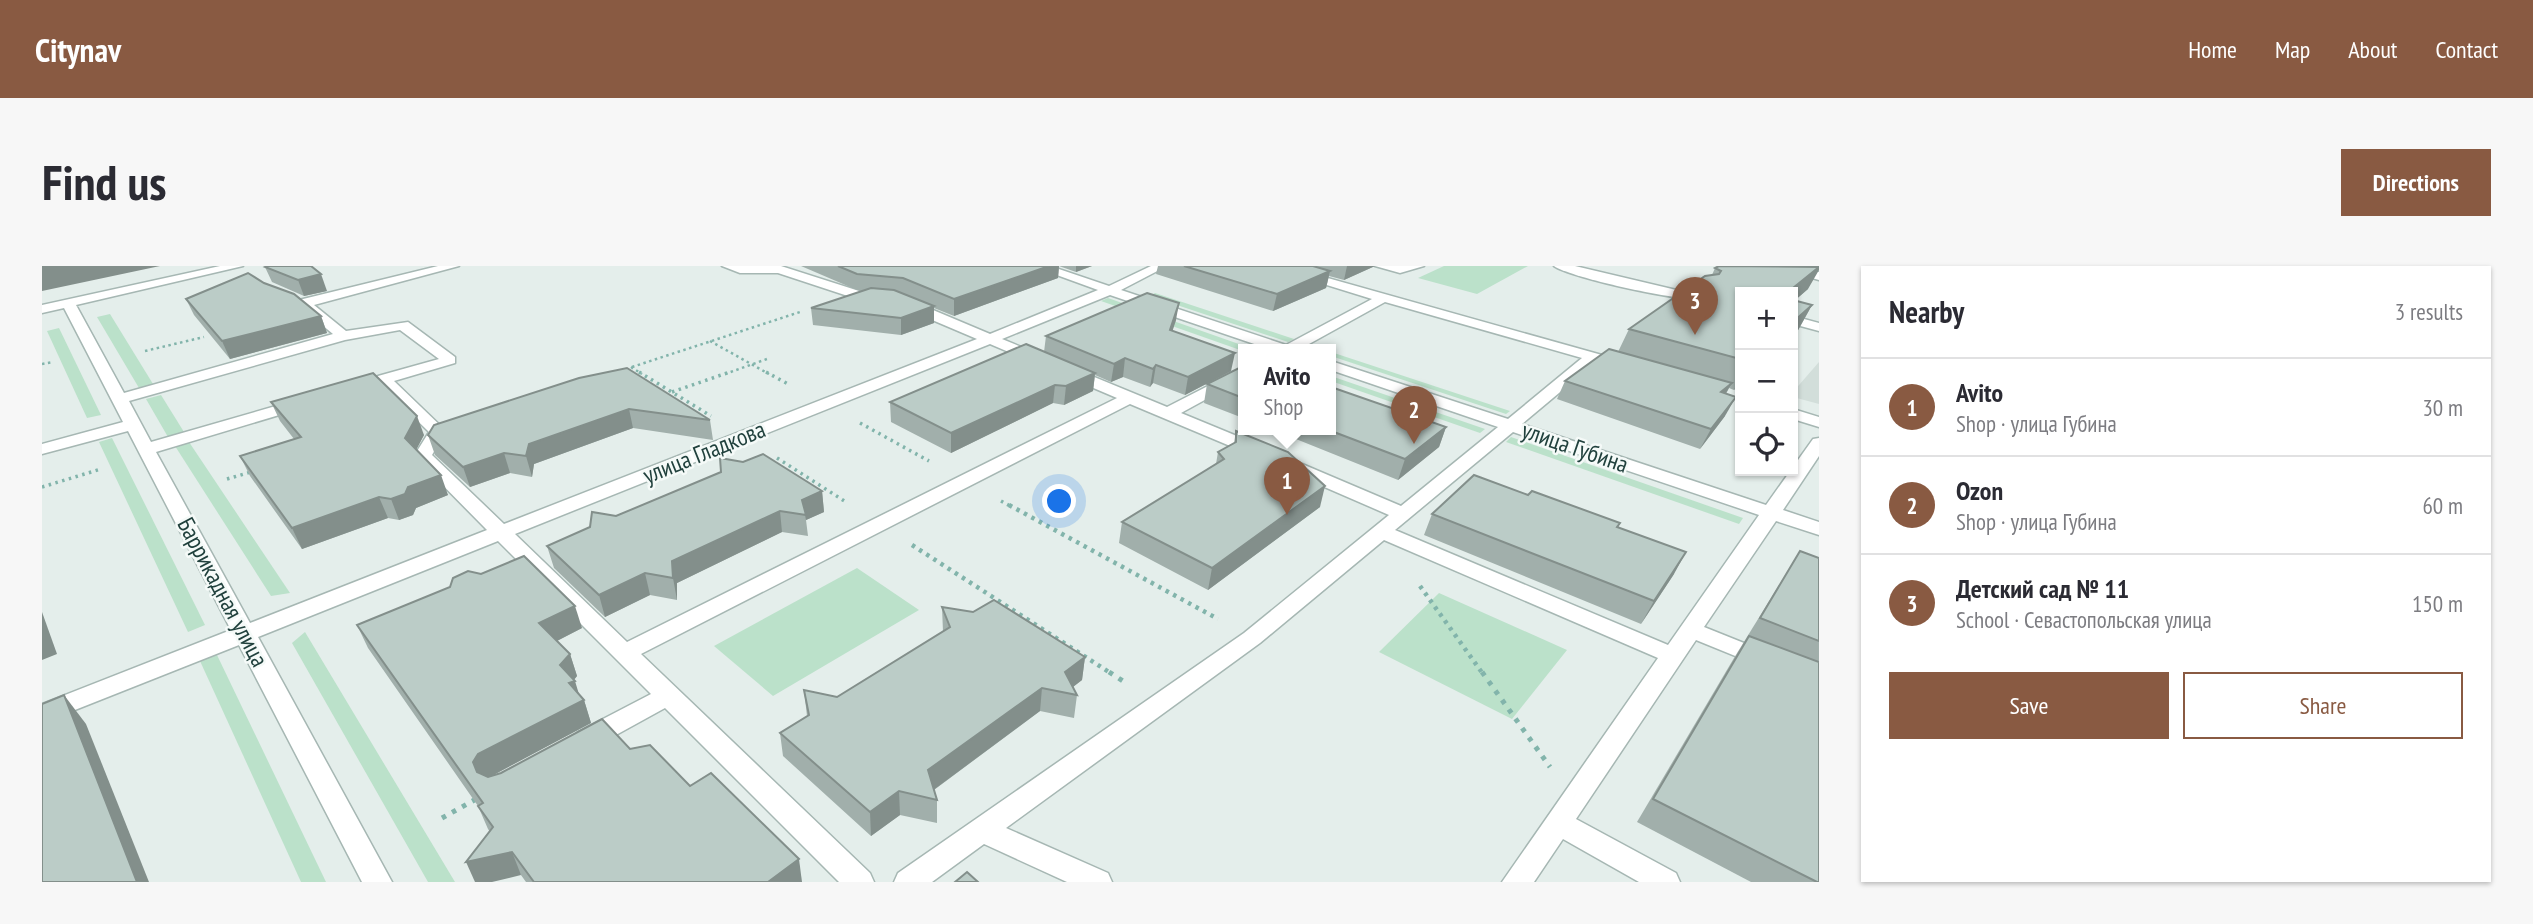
<!DOCTYPE html>
<html lang="en">
<head>
<meta charset="utf-8">
<style>
	body { margin:0; font-family:"PT Sans Narrow",sans-serif; background:#f7f7f7; color:#2b2b33 }
	.controls { position:absolute; right:21px; top:21px; display:grid; overflow:hidden; border-radius:0px; box-shadow:0 2px 5px #0004 }
	.controls button { width:63px; height:63px; display:grid; place-items:center; padding:0; border:0; border-bottom:2px solid #e1e1e2; background:#fff; color:#2b2b33; font:35px sans-serif }
	.you { position:absolute; left:1018px; top:236px; width:24px; height:24px; margin:-18px; border:5px solid #fff; border-radius:50%; background:#1a73e8; box-shadow:0 0 0 10px #1a73e833 }
	.badge { display:grid; place-items:center; width:46px; height:46px; border-radius:50%; background:#895a42; color:#fff; font-size:23px; font-weight:700 }
	.pin { position:absolute; translate:-50% -58px; filter:drop-shadow(0 2px 4px #0008) }
	.pin::after { content:''; position:absolute; top:37px; width:24px; height:21px; background:inherit; clip-path:polygon(0 0,100% 0,50% 100%) }
	.popup { position:absolute; left:1196px; top:78px; width:98px; height:91px; box-sizing:border-box; display:grid; place-content:center; border-radius:0px; background:#fff; filter:drop-shadow(0 2px 5px #0005); font-size:23px; white-space:nowrap; color:#7c7c81 }
	.popup b { font-size:26px; color:#2b2b33 }
	.popup::after { content:''; position:absolute; left:50%; top:100%; margin-left:-14px; border:14px solid transparent; border-top-color:#fff }
	.list { margin:0; padding:0; list-style:none }
	h2 { display:flex; justify-content:space-between; align-items:center; height:91px; margin:0; padding:0 28px; font-size:30px }
	h2 small { font-size:23px; font-weight:400; color:#7c7c81 }
	.list li { display:grid; grid-template-columns:46px 1fr auto; gap:21px; align-items:center; box-sizing:border-box; height:98px; padding:0 28px; border-top:2px solid #e1e1e2 }
	.list b { display:block; font-size:26px; white-space:nowrap }
	.list p { margin:0; font-size:23px; white-space:nowrap; color:#7c7c81 }
	.list em { font-size:23px; font-style:normal; color:#7c7c81 }
	.actions { display:flex; gap:14px; padding:21px 28px }
	.actions a { flex:1; padding:16px 0; border:2px solid #895a42; border-radius:0px; text-align:center; font-size:24px; color:#895a42 }
	.actions .main { background:#895a42; color:#fff }
	.icon { flex:none; width:38px; height:38px; fill:none; stroke:currentColor; stroke-width:2; stroke-linecap:round; stroke-linejoin:round }
	.map { position:relative; flex:none; width:1777px; height:616px; overflow:hidden; border-radius:0px }
	header { display:flex; align-items:center; gap:42px; box-sizing:border-box; height:98px; padding:0 35px; background:#895a42; color:#fff }
	header strong { font-size:33px }
	nav { display:flex; gap:38px; margin-inline-start:auto; font-size:24px }
	.intro { display:flex; align-items:center; justify-content:space-between; box-sizing:border-box; height:168px; padding:0 42px }
	h1 { margin:0; font-size:49px }
	.button { padding:18px 32px; border-radius:0px; background:#895a42; color:#fff; font-size:24px; font-weight:700 }
	main { display:flex; gap:42px; padding:0 42px }
	aside { flex:1; background:#fff; border-radius:0px; box-shadow:0 2px 5px #0004 }
	.map>svg:first-child { display:block }
	.built { fill:#d2deda }
	.green { fill:#bbe1ca }
	.lines { fill:none; stroke-linecap:round; stroke-linejoin:round }
	.minor-casing { stroke:#a6b7b3; stroke-width:3 }
	.path-far3 { stroke:#82b4ab; stroke-width:2.5; stroke-dasharray:2.5 3.5; stroke-linecap:butt }
	.path-far2 { stroke:#82b4ab; stroke-width:3.5; stroke-dasharray:2.5 4.5; stroke-linecap:butt }
	.path-far1 { stroke:#82b4ab; stroke-width:4.5; stroke-dasharray:3.5 5; stroke-linecap:butt }
	.path { stroke:#82b4ab; stroke-width:5; stroke-dasharray:4.5 7; stroke-linecap:butt }
	.minor { fill:#fff; fill-rule:evenodd }
	.wall { fill:#a1afab }
	.shaded-wall { fill:#838f8b }
	.building { fill:#bbccc7; stroke:#838f8b; stroke-width:2 }
	.labels { text-anchor:middle; dominant-baseline:central; stroke-width:5; stroke-linejoin:round; paint-order:stroke }
	.street-label { font-size:24px; fill:#21413d; stroke:#f5faf8 }
</style>
</head>
<body>
<header>
<strong>Citynav</strong>
<nav><a>Home</a><a>Map</a><a>About</a><a>Contact</a></nav>
</header>
<div class="intro"><h1>Find us</h1><a class="button">Directions</a></div>
<main>
<div class="map">
<svg width="1777" height="616" viewBox="0 0 1777 616">
	<rect width="100%" height="100%" fill="#e4eeeb"/>
	<polygon class="built" points="1777,96 1777,138 1751,131 1751,126"/>
	<g class="green">
		<polygon points="1402,0 1486,0 1435,28 1376,12"/>
		<polygon points="1113,27 1252,73 1246,76 1108,30"/>
		<polygon points="1066,32 1211,83 1201,85 1059,35"/>
		<polygon points="68,48 111,118 97,122 55,51"/>
		<polygon points="17,62 59,149 45,152 5,65"/>
		<polygon points="1289,86 1468,145 1464,148 1289,90"/>
		<polygon points="1289,110 1443,163 1438,167 1289,115"/>
		<polygon points="119,129 142,166 126,171 104,133"/>
		<polygon points="1469,171 1701,252 1697,258 1464,176"/>
		<polygon points="70,172 163,359 146,366 57,176"/>
		<polygon points="147,176 248,327 229,330 133,180"/>
		<polygon points="815,302 877,344 731,430 672,380"/>
		<polygon points="1397,327 1525,384 1470,453 1337,386"/>
		<polygon points="263,366 413,616 386,616 250,377"/>
		<polygon points="175,389 284,616 259,616 158,395"/>
	</g>
	<g class="lines">
		<g class="minor-casing">
			<g id="minor">
				<path d="M178,0H201L34,39L82,127L291,68L257,40V34L396,0H417L272,39L304,65L366,56L413,91V97L352,115L404,165L390,189L462,258L935,73L862,42V36H872L948,68L1056,24L990,0H1008L1067,20L1109,0H1125L1079,24L1244,79L1330,33L1223,0H1243L1567,91V97L1554,96L1480,158L1724,239L1771,173L1777,172V190L1741,244L1777,256V269L1734,255L1662,361L1777,407V424L1654,374L1534,553L1634,607L1638,616H1597L1521,573L1492,616H1460L1616,392L1342,274L1218,377L964,562L1066,607L1070,616H1025L942,578L890,616H852L856,607L1202,367L1347,249L1241,203L1238,199L1241,195H1253L1359,240L1456,161L1289,104V95L1466,153L1540,92L1343,36L1258,83H1227L1068,29L960,73L1125,141L1201,102V113L1139,147L1224,182L1227,186L1224,190H1212L1088,138L599,388L828,607L832,616H797L623,442L554,480L545,482L536,480L532,473L536,466L609,428L456,275L216,371L350,616H320L197,379L0,457V438L189,364L86,165L0,188V178L81,156L22,42L0,47V39ZM358,64L397,93L336,110L322,117L330,122L339,119L387,166L372,190L445,264L208,357L114,186L264,141L266,138L258,133L109,176L87,135L303,74ZM948,78L1075,132L585,376L473,268ZM1471,166L1717,249L1626,379L1353,264Z"/>
				<polygon points="680,0 739,0 839,32 832,36 818,34 736,7 698,7"/>
				<polygon points="1333,0 1382,0 1358,7"/>
				<path d="M1512,0H1533L1664,31C1652,40 1526,11 1512,0Z"/>
				<polygon points="1727,0 1749,0 1777,6 1777,14"/>
				<polygon points="1751,50 1777,57 1777,65 1751,58"/>
				<polygon points="1751,143 1777,151 1777,161 1751,153"/>
			</g>
		</g>
		<g class="path-far3">
			<polyline points="668,75 727,108"/>
			<polyline points="103,85 162,71"/>
			<polyline points="0,98 11,96"/>
			<polyline points="589,101 600,108"/>
			<polyline points="590,101 761,45"/>
			<polyline points="683,108 725,93"/>
		</g>
		<g class="path-far2">
			<polyline points="597,106 669,150"/>
			<polyline points="724,106 746,118"/>
			<polyline points="630,126 688,106"/>
			<polyline points="818,157 887,195"/>
			<polyline points="735,192 804,236"/>
			<polyline points="185,213 209,206"/>
			<polyline points="0,221 59,203"/>
			<polyline points="959,235 970,241"/>
		</g>
		<g class="path-far1">
			<polyline points="967,239 1176,353"/>
			<polyline points="870,279 1070,408"/>
			<polyline points="1378,320 1441,408"/>
		</g>
		<g class="path">
			<polyline points="1067,406 1084,417"/>
			<polyline points="1440,406 1508,501"/>
			<polyline points="400,552 436,532"/>
		</g>
		<use href="#minor" class="minor"/>
	</g>
	<g class="wall">
		<polygon points="759,0 1050,0 1034,6 1017,0 1016,12 912,50 892,42 892,57 859,69 771,59 769,42 822,25 815,24"/>
		<polygon points="1116,0 1333,0 1302,14 1287,10 1284,22 1231,45 1114,8"/>
		<polygon points="223,1 285,25 262,30 230,16"/>
		<polygon points="1673,2 1766,23 1752,35 1770,39 1755,66 1751,69 1751,26 1698,26 1698,118 1692,124 1687,122 1684,128 1683,150 1658,183 1515,133 1523,115 1576,86 1587,63 1670,9"/>
		<polygon points="222,17 279,50 285,67 188,93 152,49 144,33"/>
		<polygon points="1134,54 1130,65 1189,105 1143,129 1111,117 1108,121 1081,111 1069,116 1053,109 1051,125 1022,139 1011,137 909,187 849,156 848,136 1002,86 1004,70"/>
		<polygon points="1201,100 1201,152 1162,137 1165,118"/>
		<polygon points="537,112 668,154 671,174 591,162 492,198 490,211 468,207 428,221 393,189 386,169"/>
		<polygon points="229,136 382,169 374,183 406,229 374,242 371,249 357,254 346,252 260,283 208,210 198,190 252,173 238,155"/>
		<polygon points="1381,153 1404,161 1397,181 1356,214 1229,163 1289,163"/>
		<polygon points="1194,165 1278,241 1166,324 1077,277 1080,256 1174,198 1176,186 1192,177"/>
		<polygon points="780,225 782,246 764,254 766,270 740,266 635,317 635,334 608,329 563,351 512,302 505,280 574,250"/>
		<polygon points="1486,229 1578,257 1576,262 1632,308 1599,358 1382,269 1390,248"/>
		<polygon points="1758,285 1777,292 1777,616 1709,616 1595,556 1692,392"/>
		<polygon points="408,321 540,362 515,375 528,388 535,410 532,414 536,427 542,434 549,457 448,510 588,483 648,520 760,616 484,616 446,563 436,540 326,382 315,359"/>
		<polygon points="900,341 1043,391 1040,414 1031,421 1035,429 1032,452 998,445 892,524 895,534 895,557 858,549 829,570 741,490 738,467 765,450 762,424 795,431 901,366"/>
	</g>
	<g class="shaded-wall">
		<polygon points="0,0 118,0 0,25"/>
		<polygon points="1007,0 1017,0 1016,12 912,50 912,33"/>
		<polygon points="1034,0 1050,0 1034,6"/>
		<polygon points="1305,0 1333,0 1302,14"/>
		<polygon points="1777,1 1777,4 1766,23 1751,36 1751,26 1746,26"/>
		<polygon points="1288,5 1284,22 1231,45 1235,28"/>
		<polygon points="279,8 285,25 262,30 256,14"/>
		<polygon points="1137,37 1134,54 1125,82 1128,64"/>
		<polygon points="1770,39 1755,66 1751,69 1751,56"/>
		<polygon points="892,40 892,57 859,69 859,52"/>
		<polygon points="279,50 285,67 188,93 180,75"/>
		<polygon points="1193,87 1189,105 1143,129 1146,111"/>
		<polygon points="1083,92 1081,111 1069,116 1072,98"/>
		<polygon points="1114,99 1111,117 1108,121 1111,103"/>
		<polygon points="1053,107 1051,125 1022,139 1024,120"/>
		<polygon points="1698,112 1698,118 1692,124"/>
		<polygon points="1690,117 1679,135 1679,126"/>
		<polygon points="1013,119 1011,137 909,187 909,167"/>
		<polygon points="1694,131 1683,150 1658,183 1669,163"/>
		<polygon points="587,143 591,162 492,198 490,211 484,190 487,178"/>
		<polygon points="375,150 382,169 370,192 363,172"/>
		<polygon points="1404,161 1397,181 1356,214 1363,193"/>
		<polygon points="462,187 468,207 428,221 421,201"/>
		<polygon points="399,209 406,229 374,242 371,249 357,254 349,233 366,221"/>
		<polygon points="1283,220 1278,241 1166,324 1170,302"/>
		<polygon points="780,225 782,246 764,254 760,234"/>
		<polygon points="337,231 346,252 260,283 250,262"/>
		<polygon points="738,245 740,266 635,317 635,334 631,312 630,295"/>
		<polygon points="1644,286 1632,308 1599,358 1612,335"/>
		<polygon points="603,307 608,329 563,351 557,329"/>
		<polygon points="533,340 540,362 505,380 497,357"/>
		<polygon points="0,346 15,388 0,394"/>
		<polygon points="528,388 535,410 530,416 533,415 539,435 542,434 549,457 446,512 441,520 431,496 436,488"/>
		<polygon points="1043,391 1040,414 1023,427 1023,406"/>
		<polygon points="1000,422 998,445 886,528 886,504"/>
		<polygon points="22,429 44,458 107,616 95,616"/>
		<polygon points="857,525 858,549 829,570 828,546"/>
		<polygon points="470,586 479,609 450,616 433,616 424,596"/>
		<polygon points="757,593 760,616 726,616"/>
	</g>
	<g class="building">
		<polygon points="225,0 269,0 279,8 256,14 223,1"/>
		<polygon points="796,0 1007,0 912,33 861,12 815,8"/>
		<polygon points="1142,0 1271,0 1288,5 1235,28"/>
		<polygon points="1677,0 1777,1 1746,26 1698,26 1698,93 1587,63 1663,10 1677,8 1679,5 1673,2"/>
		<polygon points="206,7 222,17 252,28 279,50 180,75 144,33"/>
		<polygon points="829,22 852,24 892,40 859,52 769,42"/>
		<polygon points="1105,27 1137,37 1128,64 1193,87 1146,111 1114,99 1111,103 1083,92 1072,98 1004,70"/>
		<polygon points="1751,34 1770,39 1751,56"/>
		<polygon points="984,78 1053,107 1024,120 1013,119 909,167 848,136"/>
		<polygon points="1567,83 1690,117 1679,126 1694,131 1669,163 1523,115"/>
		<polygon points="1201,100 1201,132 1165,118"/>
		<polygon points="585,102 668,154 587,143 487,178 484,190 462,187 421,201 386,169 392,159 537,112"/>
		<polygon points="331,107 375,150 363,172 399,209 366,221 363,228 349,233 337,231 250,262 198,190 259,171 229,136"/>
		<polygon points="1289,121 1358,145 1378,142 1381,153 1404,161 1363,193 1284,163 1289,163"/>
		<polygon points="1194,165 1246,186 1283,220 1170,302 1080,256 1182,193 1176,186 1194,176"/>
		<polygon points="721,188 780,225 760,234 764,249 738,245 630,295 631,312 603,307 557,329 505,280 548,261 550,246 574,250 679,206 678,192 701,196"/>
		<polygon points="1432,209 1486,229 1490,225 1578,257 1575,261 1644,286 1612,335 1390,248"/>
		<polygon points="1758,285 1777,292 1777,375 1718,352"/>
		<polygon points="482,290 533,340 497,357 528,388 518,399 533,415 527,417 542,434 436,488 431,496 435,506 446,511 459,507 560,453 588,483 608,479 648,520 669,507 757,593 726,616 492,616 470,586 424,596 451,561 436,540 441,537 315,359 408,321 411,312 426,305 439,308"/>
		<polygon points="952,334 1043,391 1023,406 1035,429 1000,422 886,504 895,534 857,525 828,546 738,467 767,449 762,424 795,431 908,361 900,341 931,346"/>
		<polygon points="1707,370 1777,396 1777,616 1775,616 1611,533"/>
		<polygon points="22,429 95,616 0,616 0,438"/>
		<polygon points="925,606 936,616 913,616"/>
	</g>
	<g class="labels">
		<g class="street-label">
			<text transform="translate(1533 181) rotate(19)">улица Губина</text>
			<text transform="translate(662 186) rotate(-22)">улица Гладкова</text>
			<text transform="translate(181 326) rotate(62)">Баррикадная улица</text>
		</g>
	</g>
</svg>
<div class="controls">
<button>+</button>
<button>−</button>
<button><svg class="icon" aria-label="locate" viewBox="0 0 24 24"><circle cx="12" cy="12" r="6"/><path d="M12 2v4M12 18v4M2 12h4M18 12h4"/></svg></button>
</div>
<div class="you"></div>
<div class="pin badge" style="left:1245px;top:249px">1</div>
<div class="popup"><b>Avito</b>Shop</div>
<div class="pin badge" style="left:1372px;top:178px">2</div>
<div class="pin badge" style="left:1653px;top:69px">3</div>
</div>
<aside>
<h2>Nearby<small>3 results</small></h2>
<ul class="list">
<li><span class="badge">1</span><div><b>Avito</b><p>Shop · улица Губина</p></div><em>30 m</em></li>
<li><span class="badge">2</span><div><b>Ozon</b><p>Shop · улица Губина</p></div><em>60 m</em></li>
<li><span class="badge">3</span><div><b>Детский сад № 11</b><p>School · Севастопольская улица</p></div><em>150 m</em></li>
</ul>
<div class="actions"><a class="main">Save</a><a>Share</a></div>
</aside>
</main>
</body>
</html>
